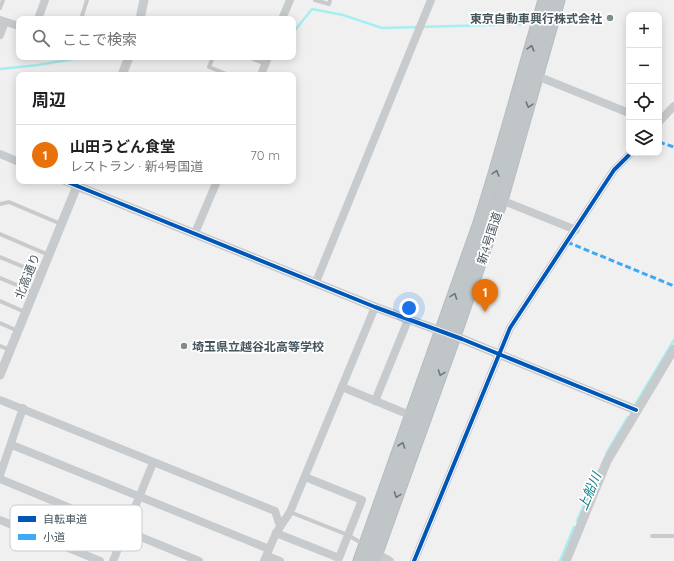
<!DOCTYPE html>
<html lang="ja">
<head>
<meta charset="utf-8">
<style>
	body { margin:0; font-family:Quicksand,"Noto Sans JP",sans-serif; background:#f6f6f6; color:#202124 }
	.controls { position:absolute; right:12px; top:12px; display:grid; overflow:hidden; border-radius:8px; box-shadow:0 2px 10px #0003 }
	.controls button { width:36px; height:36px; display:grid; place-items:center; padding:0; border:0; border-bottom:1px solid #e0e0e0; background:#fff; color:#202124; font:20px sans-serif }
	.you { position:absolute; left:409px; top:308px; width:14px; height:14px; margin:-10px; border:3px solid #fff; border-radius:50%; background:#1a73e8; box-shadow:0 0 0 6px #1a73e833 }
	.badge { display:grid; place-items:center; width:26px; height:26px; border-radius:50%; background:#d93025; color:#fff; font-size:13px; font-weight:700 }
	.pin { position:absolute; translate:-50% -33px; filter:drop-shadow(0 1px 2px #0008) }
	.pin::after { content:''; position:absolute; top:21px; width:14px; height:12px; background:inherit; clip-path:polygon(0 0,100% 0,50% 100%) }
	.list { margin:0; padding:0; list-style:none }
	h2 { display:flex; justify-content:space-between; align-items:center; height:52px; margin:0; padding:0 16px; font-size:17px }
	h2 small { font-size:13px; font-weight:400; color:#757577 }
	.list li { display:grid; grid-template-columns:26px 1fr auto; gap:12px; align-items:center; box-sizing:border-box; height:60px; padding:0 16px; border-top:1px solid #e0e0e0 }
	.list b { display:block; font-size:15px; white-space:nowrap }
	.list p { margin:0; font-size:13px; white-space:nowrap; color:#757577 }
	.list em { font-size:13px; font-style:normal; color:#757577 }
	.icon { flex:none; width:22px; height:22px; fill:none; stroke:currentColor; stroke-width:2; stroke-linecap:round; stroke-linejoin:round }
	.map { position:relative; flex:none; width:674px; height:561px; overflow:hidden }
	.search { position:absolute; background:#fff; box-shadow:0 2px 10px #0003; left:16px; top:16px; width:280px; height:44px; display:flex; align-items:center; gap:10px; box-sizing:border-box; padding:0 14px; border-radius:8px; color:#757577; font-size:15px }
	.panel { position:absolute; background:#fff; box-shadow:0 2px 10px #0003; left:16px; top:72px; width:280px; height:112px; border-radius:8px }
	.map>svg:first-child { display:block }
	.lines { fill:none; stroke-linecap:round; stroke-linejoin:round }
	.stream { stroke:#a6eef0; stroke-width:2.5 }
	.trunk-casing { stroke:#b4bcc0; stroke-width:15 }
	.service { stroke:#c7cbcd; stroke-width:4 }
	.minor { stroke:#c7cbcd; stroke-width:8 }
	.tertiary { stroke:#c7cbcd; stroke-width:9 }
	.trunk { stroke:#c0c5c8; stroke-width:13 }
	.quiet { stroke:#3fa9f5; stroke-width:3; stroke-dasharray:6 3; stroke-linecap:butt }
	.cycleway-casing { stroke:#fff; stroke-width:6 }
	.cycleway { stroke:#0057b8; stroke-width:4 }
	.oneway { stroke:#6b777d }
	.poi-dot { fill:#828c90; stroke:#fff; stroke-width:1.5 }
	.labels { text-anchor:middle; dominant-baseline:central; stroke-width:3.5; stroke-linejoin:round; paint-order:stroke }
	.poi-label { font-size:12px; font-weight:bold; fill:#46565d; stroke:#fff; text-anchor:end }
	.street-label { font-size:12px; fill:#46565d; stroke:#fff }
	.water-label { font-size:13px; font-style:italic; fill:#097d81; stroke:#fff }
	.key { fill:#fff; stroke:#c8ccce; stroke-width:1 }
	.key-label { font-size:11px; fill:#46565d }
</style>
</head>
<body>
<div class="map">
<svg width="674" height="561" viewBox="0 0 674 561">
	<rect width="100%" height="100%" fill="#f1f0f0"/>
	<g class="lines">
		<g class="stream">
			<polyline points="293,29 296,29 312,9 343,15 382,28 525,24"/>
			<polyline points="0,69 38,65 85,57"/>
			<polyline points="635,405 674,340"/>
			<polyline points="606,454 628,417"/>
			<polyline points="577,521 599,470"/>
			<polyline points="560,561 574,527"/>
		</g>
		<g class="trunk-casing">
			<g id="trunk">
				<polyline points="360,561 480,223 495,174 545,0"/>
				<polyline points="373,561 454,336 501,200 558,0"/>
			</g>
		</g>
		<g class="service">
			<polyline points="315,0 329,4 330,0"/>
			<polyline points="0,8 3,0"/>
			<polyline points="81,19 87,0"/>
			<polyline points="213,57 209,67 229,75"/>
			<polyline points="248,57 266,64"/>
			<polyline points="0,204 9,202 61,224"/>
			<polyline points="0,234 49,255"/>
			<polyline points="0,257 41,274"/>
			<polyline points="0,278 34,292"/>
			<polyline points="0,301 25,312"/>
			<polyline points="0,323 18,331"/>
			<polyline points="0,346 10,350"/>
			<polyline points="290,512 348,535 363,544"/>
			<polyline points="652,536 674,536"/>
		</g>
		<g class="minor">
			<polyline points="38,19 45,0"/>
			<polyline points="282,19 290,0"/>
			<polyline points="0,20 19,26"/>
			<polyline points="0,35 5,22"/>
			<polyline points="261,75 268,57"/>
			<polyline points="537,76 629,113"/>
			<polyline points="659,122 674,106"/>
			<polyline points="0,154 19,162"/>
			<polyline points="65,181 77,186"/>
			<polyline points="501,200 576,230"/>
			<polyline points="195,233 217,181"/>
			<polyline points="316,282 431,0"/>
			<polyline points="342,387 412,416"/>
			<polyline points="0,400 275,511 280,526"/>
			<polyline points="375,401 408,320"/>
			<polyline points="12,445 269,549"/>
			<polyline points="0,475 23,408"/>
			<polyline points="0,479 199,561"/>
			<polyline points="0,520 100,561"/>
			<polyline points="276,533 339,558 362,500 305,477"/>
			<polyline points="376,553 390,561"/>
			<polyline points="267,556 280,561"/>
			<polyline points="113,561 153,463"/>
			<polyline points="264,561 276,533 290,512 375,307"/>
			<polyline points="414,561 510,328 614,170 631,153"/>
		</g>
		<g class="tertiary">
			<polyline points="140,19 144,0"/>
			<polyline points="122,75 129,57"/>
			<polyline points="77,186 375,307 462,339 636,410"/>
			<polyline points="0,375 79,181"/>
			<polyline points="566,561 607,461 674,349"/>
		</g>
		<use href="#trunk" class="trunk"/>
		<g class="quiet">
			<polyline points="659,142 674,147"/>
			<polyline points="567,242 674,286"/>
		</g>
		<g class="cycleway-casing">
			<g id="cycleway">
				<polyline points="65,181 375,307 462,339 636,410"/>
				<polyline points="414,561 510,328 614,170 631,153"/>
			</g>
		</g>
		<use href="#cycleway" class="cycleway"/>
	</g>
	<defs><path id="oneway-chevron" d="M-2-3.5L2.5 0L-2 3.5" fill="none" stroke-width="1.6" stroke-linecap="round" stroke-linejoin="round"/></defs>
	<g class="oneway">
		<use href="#oneway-chevron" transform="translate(531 48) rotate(-74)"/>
		<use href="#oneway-chevron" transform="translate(529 105) rotate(106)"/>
		<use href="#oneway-chevron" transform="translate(496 173) rotate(-73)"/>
		<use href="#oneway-chevron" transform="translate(454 296) rotate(-70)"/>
		<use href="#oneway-chevron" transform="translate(441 373) rotate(110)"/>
		<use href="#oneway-chevron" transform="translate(402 445) rotate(-71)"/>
		<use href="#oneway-chevron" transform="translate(397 495) rotate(110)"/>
	</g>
	<g class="poi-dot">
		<circle cx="610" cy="18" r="4"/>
		<circle cx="184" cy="346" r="4"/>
	</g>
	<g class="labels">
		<g class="poi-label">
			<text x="602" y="18">東京自動車興行株式会社</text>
			<text x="192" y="346" text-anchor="start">埼玉県立越谷北高等学校</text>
		</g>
		<g class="street-label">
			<text transform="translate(489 238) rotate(-72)">新4号国道</text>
			<text transform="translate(27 276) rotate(-68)">北高通り</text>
		</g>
		<g class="water-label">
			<text transform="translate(589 491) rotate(-67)">上船川</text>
		</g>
	</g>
	<rect x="10" y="505" width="132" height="46" rx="6" class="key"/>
	<rect x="18" y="516" width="18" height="6" fill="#0057b8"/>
	<rect x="18" y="534" width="18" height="6" fill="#3fa9f5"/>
	<g class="key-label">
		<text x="43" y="523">自転車道</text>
		<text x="43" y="541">小道</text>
	</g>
</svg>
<div class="controls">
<button>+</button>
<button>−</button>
<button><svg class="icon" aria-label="locate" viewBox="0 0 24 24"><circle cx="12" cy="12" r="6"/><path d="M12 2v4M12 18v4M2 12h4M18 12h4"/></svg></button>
<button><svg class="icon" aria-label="layers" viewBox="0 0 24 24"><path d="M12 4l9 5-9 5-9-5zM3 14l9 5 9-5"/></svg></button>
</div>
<div class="you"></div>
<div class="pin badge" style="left:485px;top:312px;background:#e8710a">1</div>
<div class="search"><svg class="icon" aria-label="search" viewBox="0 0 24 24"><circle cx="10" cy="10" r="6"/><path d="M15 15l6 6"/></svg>ここで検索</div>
<section class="panel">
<h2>周辺<small></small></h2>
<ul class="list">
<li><span class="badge" style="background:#e8710a">1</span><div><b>山田うどん食堂</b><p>レストラン · 新4号国道</p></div><em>70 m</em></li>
</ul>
</section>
</div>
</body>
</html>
